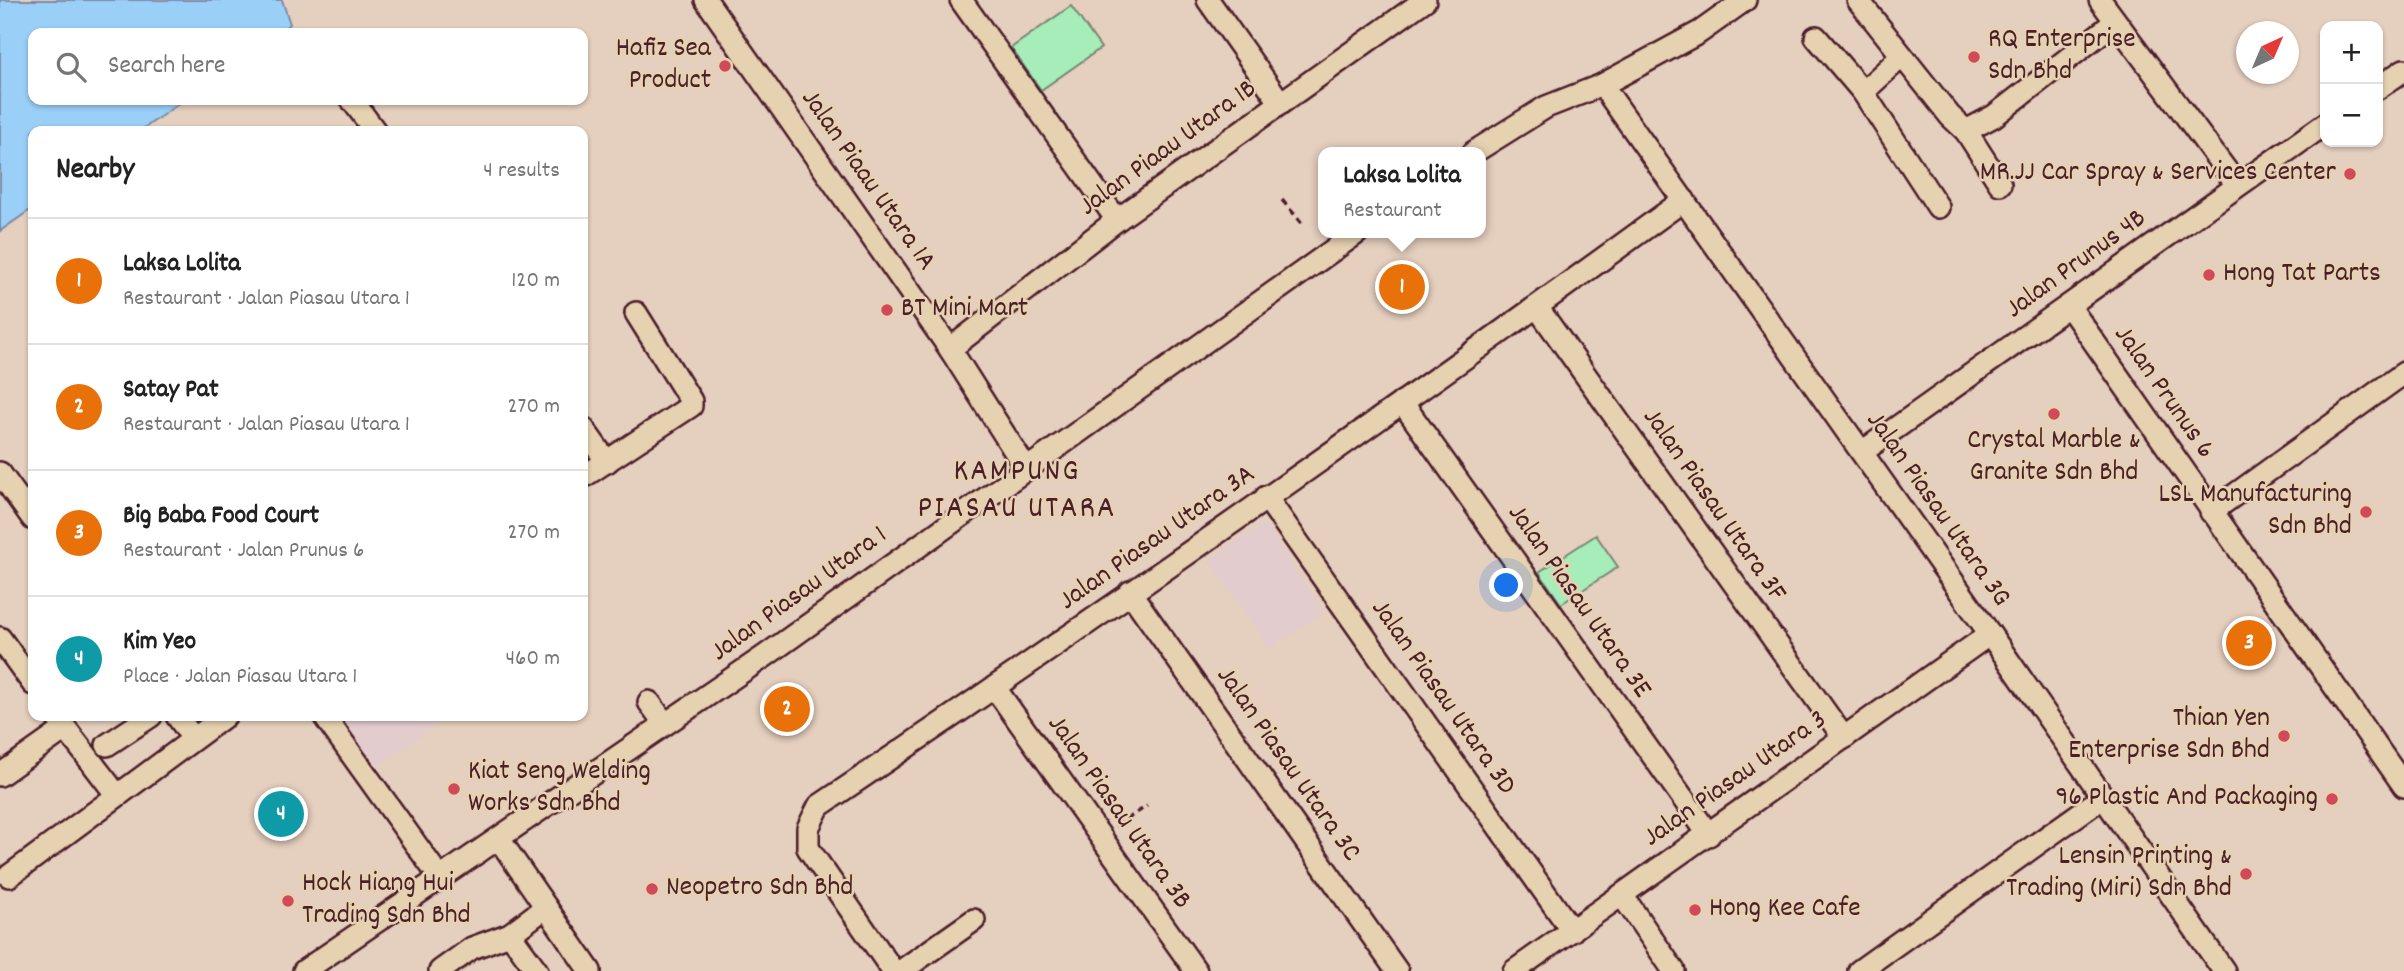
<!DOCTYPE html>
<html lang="en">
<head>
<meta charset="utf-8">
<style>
	body { margin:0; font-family:Dekko,sans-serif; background:#f2f2f2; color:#222 }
	.controls { position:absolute; right:21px; top:21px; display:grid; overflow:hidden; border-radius:14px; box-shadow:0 2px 5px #0004 }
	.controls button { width:63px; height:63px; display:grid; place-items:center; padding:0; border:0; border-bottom:2px solid #e0e0e0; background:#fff; color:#222; font:35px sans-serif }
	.compass { position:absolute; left:2236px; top:21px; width:63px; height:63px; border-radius:50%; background:#fff; box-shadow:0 2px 5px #0004; rotate:44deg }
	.you { position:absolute; left:1507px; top:586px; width:24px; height:24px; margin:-18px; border:5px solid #fff; border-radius:50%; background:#1a73e8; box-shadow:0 0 0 10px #1a73e833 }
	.badge { display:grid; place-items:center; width:46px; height:46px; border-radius:50%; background:#ea580c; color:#fff; font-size:23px; font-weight:700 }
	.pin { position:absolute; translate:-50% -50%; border:4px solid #fff; box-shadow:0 2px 7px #0006 }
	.popup { position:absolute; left:1318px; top:147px; width:168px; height:91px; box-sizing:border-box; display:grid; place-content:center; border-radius:14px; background:#fff; filter:drop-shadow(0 2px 5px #0005); font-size:23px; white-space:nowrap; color:#767676 }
	.popup b { font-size:26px; color:#222 }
	.popup::after { content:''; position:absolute; left:50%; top:100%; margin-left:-14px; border:14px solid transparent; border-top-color:#fff }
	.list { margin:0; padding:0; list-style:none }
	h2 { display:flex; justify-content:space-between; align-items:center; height:91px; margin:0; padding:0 28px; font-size:30px }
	h2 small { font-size:23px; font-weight:400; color:#767676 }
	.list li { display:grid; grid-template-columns:46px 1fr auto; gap:21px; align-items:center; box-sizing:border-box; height:126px; padding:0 28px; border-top:2px solid #e0e0e0 }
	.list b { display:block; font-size:26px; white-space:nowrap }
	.list p { margin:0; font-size:23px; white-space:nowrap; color:#767676 }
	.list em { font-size:23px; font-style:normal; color:#767676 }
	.icon { flex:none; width:38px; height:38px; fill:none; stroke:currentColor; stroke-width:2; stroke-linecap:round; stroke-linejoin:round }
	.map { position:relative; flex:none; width:2404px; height:971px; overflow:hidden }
	.search { position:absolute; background:#fff; box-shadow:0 2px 5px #0004; left:28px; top:28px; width:560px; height:77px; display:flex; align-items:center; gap:18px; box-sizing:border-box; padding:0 24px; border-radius:14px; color:#767676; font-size:26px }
	.panel { position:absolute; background:#fff; box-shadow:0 2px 5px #0004; left:28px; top:126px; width:560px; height:595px; border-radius:14px }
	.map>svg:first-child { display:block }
	.built { fill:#e3ccce }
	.green { fill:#a7edb9; stroke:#788672; stroke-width:2 }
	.water { fill:#9acff8; stroke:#7a89a6; stroke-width:2 }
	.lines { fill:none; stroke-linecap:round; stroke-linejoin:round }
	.minor-casing { stroke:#4a1f2b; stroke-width:26 }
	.path { stroke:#4a1f2b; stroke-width:3.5; stroke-dasharray:7 5; stroke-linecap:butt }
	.minor { stroke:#e6d1b0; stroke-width:21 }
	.poi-dot { fill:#d1495b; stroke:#e6d1b0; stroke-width:2.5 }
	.labels { text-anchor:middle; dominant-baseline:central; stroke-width:5; stroke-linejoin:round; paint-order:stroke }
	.poi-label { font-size:28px; fill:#4a1f2b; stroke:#e6d1b0; text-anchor:start }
	.street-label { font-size:28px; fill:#4a1f2b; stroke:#e6d1b0 }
	.quarter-label { font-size:32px; letter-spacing:2px; fill:#4a1f2b; stroke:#e6d1b0 }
</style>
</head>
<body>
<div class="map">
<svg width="2404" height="971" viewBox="0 0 2404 971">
	<rect width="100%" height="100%" fill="#e5cfbe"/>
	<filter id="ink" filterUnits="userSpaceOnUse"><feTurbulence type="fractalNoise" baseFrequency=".0143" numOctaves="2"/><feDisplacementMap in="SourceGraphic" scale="14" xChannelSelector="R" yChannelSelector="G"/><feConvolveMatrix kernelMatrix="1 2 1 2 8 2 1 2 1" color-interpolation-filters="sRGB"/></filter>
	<g filter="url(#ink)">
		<g class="built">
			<polygon points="1264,523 1324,612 1269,649 1209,559"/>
			<polygon points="330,716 447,716 371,771"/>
		</g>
		<g class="green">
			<polygon points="1071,6 1101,48 1041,90 1011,48"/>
			<polygon points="1596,535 1618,567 1561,604 1539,572"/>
		</g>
		<polygon class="water" points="0,0 282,0 290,24 277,33 33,33 33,100 184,100 140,131 33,131 33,208 0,231"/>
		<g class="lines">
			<g class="minor-casing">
				<g id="minor">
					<polyline points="706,0 950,349 1025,467"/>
					<polyline points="961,0 1117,220"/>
					<polyline points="1208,0 1280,102"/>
					<polyline points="1858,0 1950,116 1966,131 1994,116 2115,22"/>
					<polyline points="2100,0 2237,185"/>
					<polyline points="1816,37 1863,92 1938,207"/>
					<polyline points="1602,85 1990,634 2224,971"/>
					<polyline points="2378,88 2404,70"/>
					<polyline points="1863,92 1902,56"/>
					<polyline points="352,100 375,131"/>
					<polyline points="1966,131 2000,184"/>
					<polyline points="1474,152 1546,107 1602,85 1700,32 1745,0"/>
					<polyline points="2069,306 2404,786"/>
					<polyline points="1537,307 1844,738"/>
					<polyline points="950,349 1117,220 1425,0"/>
					<polyline points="1402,402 1709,835"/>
					<polyline points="583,428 607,462"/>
					<polyline points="1862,452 2325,124"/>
					<polyline points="0,473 33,519"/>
					<polyline points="583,477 691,406 691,401 636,313"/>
					<polyline points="1266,497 1572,931"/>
					<polyline points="2211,512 2404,373"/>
					<polyline points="1130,592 1397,971"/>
					<polyline points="0,638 33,684"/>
					<polyline points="995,688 1196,971"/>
					<polyline points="649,702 665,724"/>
					<polyline points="56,716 116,794"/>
					<polyline points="177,716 193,738"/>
					<polyline points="324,716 440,878"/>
					<polyline points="107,745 151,716"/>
					<polyline points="0,775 65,729"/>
					<polyline points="499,839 590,971"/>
					<polyline points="9,876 225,716"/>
					<polyline points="1622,895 1674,971"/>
					<polyline points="510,934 537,971"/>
					<polyline points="304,971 765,656 1357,233"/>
					<polyline points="440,971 472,948 510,934 546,907"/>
					<path d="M893,971L808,848V828L819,806C1111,610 1399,407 1684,200"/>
					<polyline points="901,971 974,920"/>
					<polyline points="1514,971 1990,634"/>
					<polyline points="1859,971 2103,797"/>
				</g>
			</g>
			<g class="path">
				<polyline points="1282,200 1302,223"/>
				<polyline points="1116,826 1147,806"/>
			</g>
			<use href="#minor" class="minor"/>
		</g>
	</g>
	<g class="poi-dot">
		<circle cx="1974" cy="57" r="7"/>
		<circle cx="725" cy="66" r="7"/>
		<circle cx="2350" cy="174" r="7"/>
		<circle cx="2209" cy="275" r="7"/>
		<circle cx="887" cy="310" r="7"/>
		<circle cx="2054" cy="414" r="7"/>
		<circle cx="2366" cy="512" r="7"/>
		<circle cx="2284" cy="736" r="7"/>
		<circle cx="454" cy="789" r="7"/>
		<circle cx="2332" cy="799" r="7"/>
		<circle cx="2246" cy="874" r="7"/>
		<circle cx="652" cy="889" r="7"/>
		<circle cx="288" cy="901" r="7"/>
		<circle cx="1695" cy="910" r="7"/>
	</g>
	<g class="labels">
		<g class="poi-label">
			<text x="1988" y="41">RQ Enterprise<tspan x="1988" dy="32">Sdn Bhd</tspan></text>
			<text x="711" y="50" text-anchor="end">Hafiz Sea<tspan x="711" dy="32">Product</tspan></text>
			<text x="2336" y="174" text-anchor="end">MR.JJ Car Spray &amp; Services Center</text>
			<text x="2223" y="275">Hong Tat Parts</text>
			<text x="901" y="310">BT Mini Mart</text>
			<text x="2054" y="442" text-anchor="middle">Crystal Marble &amp;<tspan x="2054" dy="32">Granite Sdn Bhd</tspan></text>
			<text x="2352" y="496" text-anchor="end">LSL Manufacturing<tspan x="2352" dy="32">Sdn Bhd</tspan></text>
			<text x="2270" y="720" text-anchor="end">Thian Yen<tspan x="2270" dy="32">Enterprise Sdn Bhd</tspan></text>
			<text x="468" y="773">Kiat Seng Welding<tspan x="468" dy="32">Works Sdn Bhd</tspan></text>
			<text x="2318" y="799" text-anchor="end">96 Plastic And Packaging</text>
			<text x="2232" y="858" text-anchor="end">Lensin Printing &amp;<tspan x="2232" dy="32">Trading (Miri) Sdn Bhd</tspan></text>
			<text x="302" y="885">Hock Hiang Hui<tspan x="302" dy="32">Trading Sdn Bhd</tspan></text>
			<text x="666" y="889">Neopetro Sdn Bhd</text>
			<text x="1709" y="910">Hong Kee Cafe</text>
		</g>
		<g class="street-label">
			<text transform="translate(1169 149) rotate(-36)">Jalan Piaau Utara 1B</text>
			<text transform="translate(867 181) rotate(55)">Jalan Piaau Utara 1A</text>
			<text transform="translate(2077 265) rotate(-36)">Jalan Prunus 4B</text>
			<text transform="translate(2163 393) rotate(55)">Jalan Prunus 6</text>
			<text transform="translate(1713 506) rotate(55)">Jalan Piasau Utara 3F</text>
			<text transform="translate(1937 510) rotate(55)">Jalan Piasau Utara 3G</text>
			<text transform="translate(1158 539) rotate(-35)">Jalan Piasau Utara 3A</text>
			<text transform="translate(800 595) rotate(-36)">Jalan Piasau Utara 1</text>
			<text transform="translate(1578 602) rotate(55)">Jalan Piasau Utara 3E</text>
			<text transform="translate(1442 698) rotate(55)">Jalan Piasau Utara 3D</text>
			<text transform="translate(1287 765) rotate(55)">Jalan Piasau Utara 3C</text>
			<text transform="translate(1736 780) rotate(-35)">Jalan Piasau Utara 3</text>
			<text transform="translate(1118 813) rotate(55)">Jalan Piasau Utara 3B</text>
		</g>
		<g class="quarter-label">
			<text x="1017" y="473">KAMPUNG<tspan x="1017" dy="37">PIASAU UTARA</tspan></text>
		</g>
	</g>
</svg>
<div class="controls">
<button>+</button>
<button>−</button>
</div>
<svg class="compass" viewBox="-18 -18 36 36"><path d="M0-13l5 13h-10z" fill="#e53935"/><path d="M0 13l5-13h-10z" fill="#767676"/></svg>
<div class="you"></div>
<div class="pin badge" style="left:1402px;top:287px;background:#e8710a">1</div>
<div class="popup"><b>Laksa Lolita</b>Restaurant</div>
<div class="pin badge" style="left:787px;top:709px;background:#e8710a">2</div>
<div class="pin badge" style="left:2249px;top:643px;background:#e8710a">3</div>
<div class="pin badge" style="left:281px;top:814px;background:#0f9aa8">4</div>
<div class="search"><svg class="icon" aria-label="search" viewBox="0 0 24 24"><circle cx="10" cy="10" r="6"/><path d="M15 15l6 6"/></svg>Search here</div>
<section class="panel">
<h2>Nearby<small>4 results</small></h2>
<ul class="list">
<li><span class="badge" style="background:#e8710a">1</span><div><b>Laksa Lolita</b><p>Restaurant · Jalan Piasau Utara 1</p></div><em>120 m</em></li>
<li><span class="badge" style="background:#e8710a">2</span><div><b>Satay Pat</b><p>Restaurant · Jalan Piasau Utara 1</p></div><em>270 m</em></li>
<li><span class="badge" style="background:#e8710a">3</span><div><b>Big Baba Food Court</b><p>Restaurant · Jalan Prunus 6</p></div><em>270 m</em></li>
<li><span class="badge" style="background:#0f9aa8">4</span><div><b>Kim Yeo</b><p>Place · Jalan Piasau Utara 1</p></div><em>460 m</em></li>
</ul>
</section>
</div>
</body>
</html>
